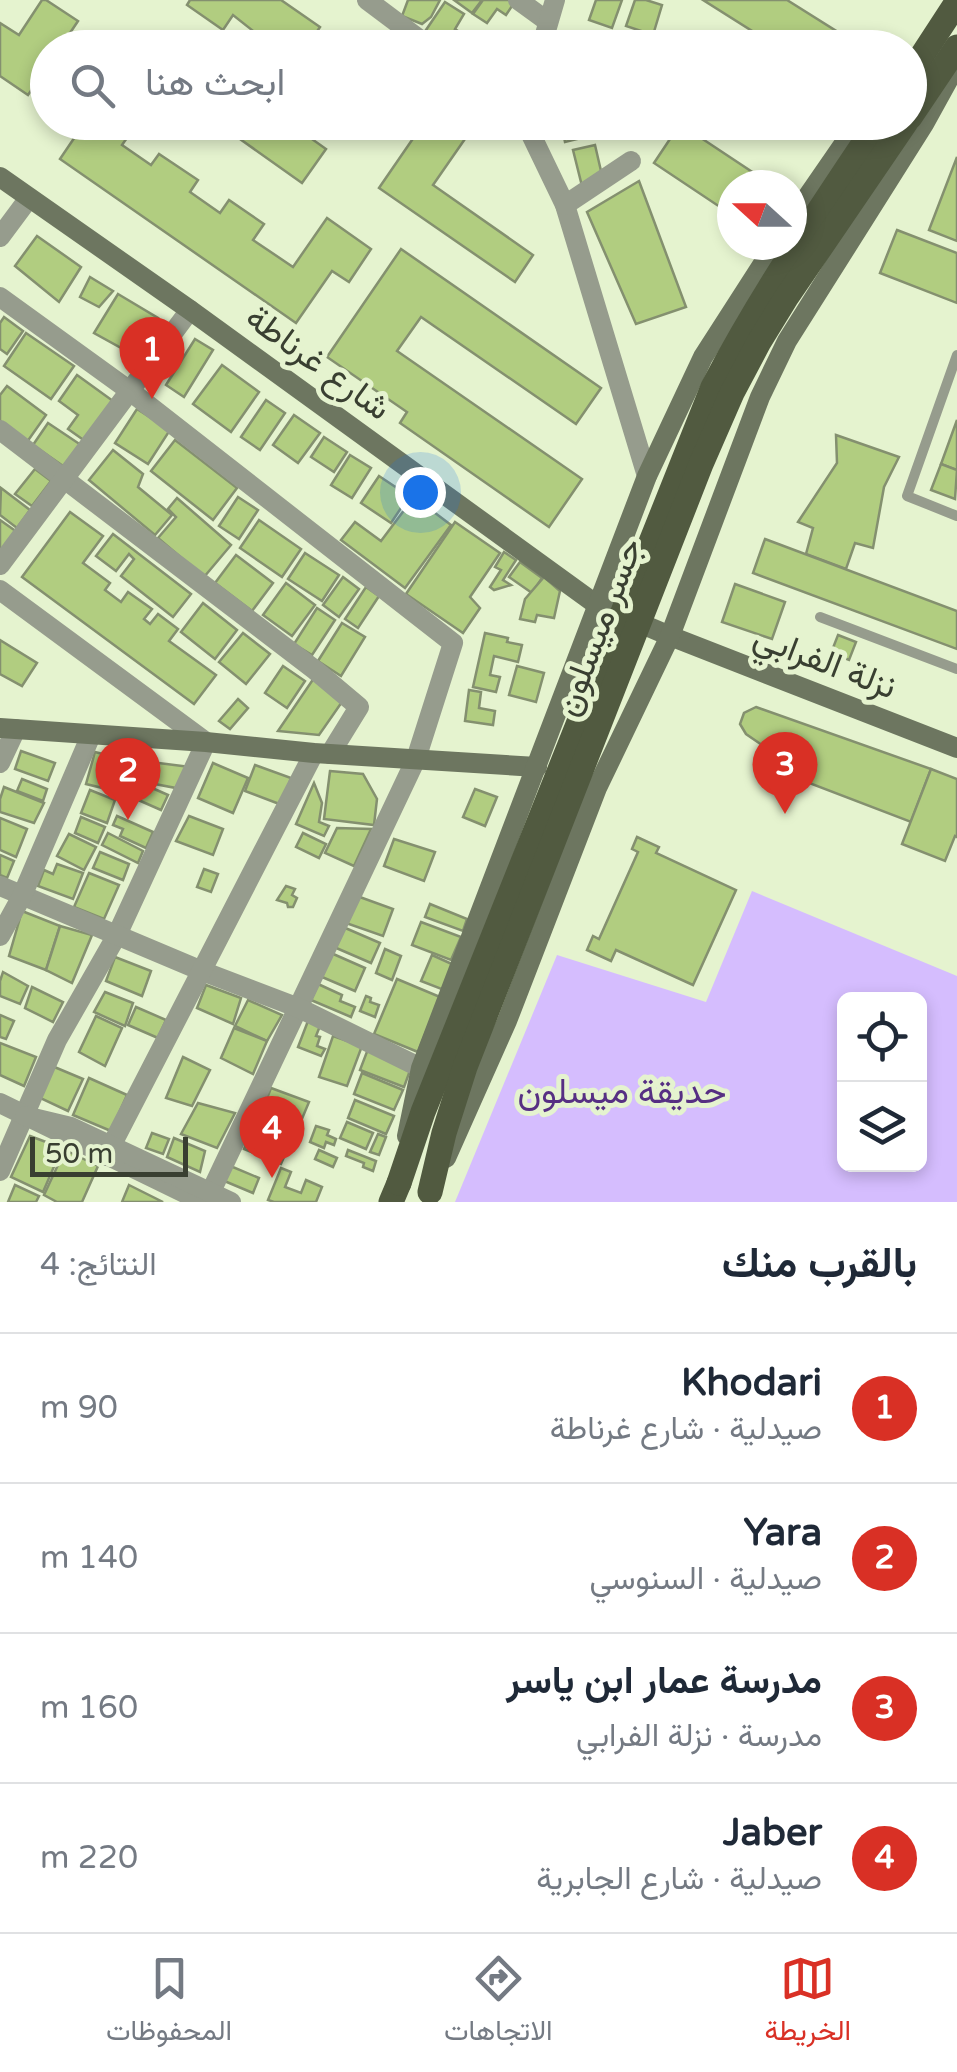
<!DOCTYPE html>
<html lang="ar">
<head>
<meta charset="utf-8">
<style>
	body { margin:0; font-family:"Varela Round",Vazirmatn,sans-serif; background:#f6f6f7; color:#1f2937; direction:rtl }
	.controls { position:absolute; right:30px; bottom:30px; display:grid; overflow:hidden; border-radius:15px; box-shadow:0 5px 15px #0003 }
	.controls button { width:90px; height:90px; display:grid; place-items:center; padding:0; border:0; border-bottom:2px solid #e0e1e3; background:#fff; color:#1f2937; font:50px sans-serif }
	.compass { position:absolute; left:717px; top:170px; width:90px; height:90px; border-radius:50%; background:#fff; box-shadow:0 5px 15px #0003; rotate:291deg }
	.scale { position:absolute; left:30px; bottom:25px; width:158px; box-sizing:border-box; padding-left:10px; border:5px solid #393f31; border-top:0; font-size:28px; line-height:35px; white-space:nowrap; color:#393f31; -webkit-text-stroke:8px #e5f3cf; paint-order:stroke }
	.you { position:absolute; left:420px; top:492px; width:35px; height:35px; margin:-25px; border:8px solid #fff; border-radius:50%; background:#1a73e8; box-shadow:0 0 0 15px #1a73e833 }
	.badge { display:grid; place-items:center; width:65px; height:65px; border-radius:50%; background:#d93025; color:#fff; font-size:32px; font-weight:700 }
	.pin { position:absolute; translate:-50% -82px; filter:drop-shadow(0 2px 5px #0008) }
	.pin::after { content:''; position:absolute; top:52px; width:35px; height:30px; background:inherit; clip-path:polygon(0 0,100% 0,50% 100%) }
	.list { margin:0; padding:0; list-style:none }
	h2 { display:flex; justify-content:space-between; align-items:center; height:130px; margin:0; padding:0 40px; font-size:42px }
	h2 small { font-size:32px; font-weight:400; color:#747a83 }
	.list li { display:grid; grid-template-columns:65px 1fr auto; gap:30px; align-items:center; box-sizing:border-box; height:150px; padding:0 40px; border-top:2px solid #e0e1e3 }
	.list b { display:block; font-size:38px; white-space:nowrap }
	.list p { margin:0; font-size:32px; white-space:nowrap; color:#747a83 }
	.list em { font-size:32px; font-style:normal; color:#747a83 }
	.icon { flex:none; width:55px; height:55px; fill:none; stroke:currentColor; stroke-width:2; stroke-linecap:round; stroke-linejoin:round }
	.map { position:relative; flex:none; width:957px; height:1202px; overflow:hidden; direction:ltr }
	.search { position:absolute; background:#fff; box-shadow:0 5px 15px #0003; left:30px; right:30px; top:30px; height:110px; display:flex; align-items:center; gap:25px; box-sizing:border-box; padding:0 35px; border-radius:55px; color:#747a83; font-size:38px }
	.sheet { height:730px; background:#fff }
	nav { display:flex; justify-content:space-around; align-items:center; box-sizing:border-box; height:140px; border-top:2px solid #e0e1e3; background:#fff; font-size:28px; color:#747a83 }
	nav a { display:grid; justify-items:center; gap:5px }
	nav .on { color:#d93025 }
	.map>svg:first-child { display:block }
	.green { fill:#d5bdfe; fill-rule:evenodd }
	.building { fill:#b1cd80; stroke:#84906f; stroke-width:2.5 }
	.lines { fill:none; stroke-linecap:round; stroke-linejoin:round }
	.lane { stroke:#969c8d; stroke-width:10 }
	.street { stroke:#969c8d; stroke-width:20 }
	.secondary { stroke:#6d7660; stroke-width:20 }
	.primary { stroke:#515a40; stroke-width:25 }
	.street-bridge { stroke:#969c8d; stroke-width:20 }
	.primary-bridge { stroke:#515a40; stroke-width:25 }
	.labels { text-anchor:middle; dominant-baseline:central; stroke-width:10; stroke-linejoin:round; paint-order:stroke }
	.street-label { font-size:35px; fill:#393f31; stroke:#e5f3cf }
	.park-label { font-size:35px; fill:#562f83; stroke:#e5f3cf }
</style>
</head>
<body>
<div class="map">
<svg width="957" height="1202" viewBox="0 0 957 1202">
	<rect width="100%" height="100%" fill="#e5f3cf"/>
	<path class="green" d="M752,891L957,976V1202H455L557,955L706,1002ZM844,999H920V1164H844Z"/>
	<g class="building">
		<polygon points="42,0 46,0 78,21 60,48 48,48 48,66 28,95 0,76 0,23 19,35"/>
		<polygon points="190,0 281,0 320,27 306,48 264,48 267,42 233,15 223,30 187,5"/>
		<polygon points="408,0 440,0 431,17 422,24 402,16"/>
		<polygon points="454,0 482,0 472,13"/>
		<polygon points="483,0 509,0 514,3 506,15 497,9 487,23 473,14"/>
		<polygon points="596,0 622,0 612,28 589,20"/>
		<polygon points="635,0 646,0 662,5 653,35 626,26"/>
		<polygon points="703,0 787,0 841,34 832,48 779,48"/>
		<polygon points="445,2 464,14 455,29 461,33 452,47 426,30"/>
		<polygon points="85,122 138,122 122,145 151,165 159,154 198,180 190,192 220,213 229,200 264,224 253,240 293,267 327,218 371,249 349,282 332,271 296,323 60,159"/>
		<polygon points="216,122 288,122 326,149 302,183"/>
		<polygon points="387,122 448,122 467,136 433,185 533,255 515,282 379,188 412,140"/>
		<polygon points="561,122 590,122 593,135 565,142"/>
		<polygon points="680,124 772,185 732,185 732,215 654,163"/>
		<polygon points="595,145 601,171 582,186 573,150"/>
		<polygon points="957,157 957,241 929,230"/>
		<polygon points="639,181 686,307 636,324 587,212"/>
		<polygon points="897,230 957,253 957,303 880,273"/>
		<polygon points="37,236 81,267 59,302 15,266"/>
		<polygon points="401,249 601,388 576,424 421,317 397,351 582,479 549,527 400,423 407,412 327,357"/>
		<polygon points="90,277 113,291 99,307 80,297"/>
		<polygon points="118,294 158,318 134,355 94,333"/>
		<polygon points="4,317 23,331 7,354 0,349 0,323"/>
		<polygon points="26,333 74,366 51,399 4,366"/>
		<polygon points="195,339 213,350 184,397 166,385"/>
		<polygon points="222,365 259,392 231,432 193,404"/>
		<polygon points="77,375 113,401 85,441 68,429 78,415 59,401"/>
		<polygon points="7,386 46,415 27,442 0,421 0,395"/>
		<polygon points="266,400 285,413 260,450 241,437"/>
		<polygon points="137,409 170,430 148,464 115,443"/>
		<polygon points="294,415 320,433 298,463 273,445"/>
		<polygon points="957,420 957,470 941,464"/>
		<polygon points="48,423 81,445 66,468 33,445"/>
		<polygon points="836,435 899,457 884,487 873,548 855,543 846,569 806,554 813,528 798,522 837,463"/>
		<polygon points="324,437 347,452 334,472 311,457"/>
		<polygon points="175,440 237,488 213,520 151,471"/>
		<polygon points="113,450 143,474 138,487 172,515 155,535 89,480"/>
		<polygon points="350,455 371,468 352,498 331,485"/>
		<polygon points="941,464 957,470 955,499 931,490"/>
		<polygon points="35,469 51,481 32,506 15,494"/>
		<polygon points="379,476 409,496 391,523 361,503"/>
		<polygon points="1,488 30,510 17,528 0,515"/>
		<polygon points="238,497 258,510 239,539 219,526"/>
		<polygon points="414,497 451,525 405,588 341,540 355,522 381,541"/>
		<polygon points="177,498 231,545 204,577 158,538 176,517 168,509"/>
		<polygon points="70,512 103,536 83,563 110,583 105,590 121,602 128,592 152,609 144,619 150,624 158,614 178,629 169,641 216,675 194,704 22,577"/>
		<polygon points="0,520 17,532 0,554"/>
		<polygon points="259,520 301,549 282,577 240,548"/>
		<polygon points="455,522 500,553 470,597 480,608 463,633 406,594"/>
		<polygon points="113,534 191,594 173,617 121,576 134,559 129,554 116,571 96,556"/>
		<polygon points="765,539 957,611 957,649 753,573"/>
		<polygon points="504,552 516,560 503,580 511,585 494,590 490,587 501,570 495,567"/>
		<polygon points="305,553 339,575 322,601 288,579"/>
		<polygon points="236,555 273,583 252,611 215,583"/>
		<polygon points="520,562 542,578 532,593 509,577"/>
		<polygon points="343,577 359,589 339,617 323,605"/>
		<polygon points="544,577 560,591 554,618 537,615 535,622 520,619 525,599"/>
		<polygon points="286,583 315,605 292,636 263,615"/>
		<polygon points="735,584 785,602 772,639 722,622"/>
		<polygon points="366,587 379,596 358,628 345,619"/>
		<polygon points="203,603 237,630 215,659 181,632"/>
		<polygon points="317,608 335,620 312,655 294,644"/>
		<polygon points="342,623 365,637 341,676 318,661"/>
		<polygon points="243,633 270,654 246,684 219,662"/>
		<polygon points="485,633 508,638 507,642 522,645 518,662 494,656 490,675 500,677 496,692 473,687"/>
		<polygon points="838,635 856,642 849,660 831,653"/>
		<polygon points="0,640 37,663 22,686 0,674"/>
		<polygon points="283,666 305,681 287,708 265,693"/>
		<polygon points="517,666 544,673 536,702 509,695"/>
		<polygon points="314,678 344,699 319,735 278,731"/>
		<polygon points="469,690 481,692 479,708 495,711 493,725 465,721"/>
		<polygon points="238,699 248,708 230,729 219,721"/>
		<polygon points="756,707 931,769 911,822 757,763 762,745 746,734 740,724 744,713"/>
		<polygon points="21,751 55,763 48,781 15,769"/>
		<polygon points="95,752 134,762 115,791 86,784"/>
		<polygon points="143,761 190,767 176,788 134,780"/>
		<polygon points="213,763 248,778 233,813 198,798"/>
		<polygon points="255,765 291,778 282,805 245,791"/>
		<polygon points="931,769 957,779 957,837 955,836 945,861 902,844"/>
		<polygon points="330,771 363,774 377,799 374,825 324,819"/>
		<polygon points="22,779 47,789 43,801 17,791"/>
		<polygon points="134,780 168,795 161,810 127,795"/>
		<polygon points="314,783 322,803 319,822 329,826 324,836 296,824"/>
		<polygon points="4,787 44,803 34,823 0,812 0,799"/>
		<polygon points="475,789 497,797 485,826 463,817"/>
		<polygon points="90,790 115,800 107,823 81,813"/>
		<polygon points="117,816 153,832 146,848 120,836 123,829 113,825"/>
		<polygon points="189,816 223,829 213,855 176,841"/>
		<polygon points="81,817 105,827 98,843 75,833"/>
		<polygon points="0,818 27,829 16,857 0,850"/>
		<polygon points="337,828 371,829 354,866 325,853"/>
		<polygon points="108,833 143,851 138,863 102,845"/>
		<polygon points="303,833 326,844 319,858 296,847"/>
		<polygon points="69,834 96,847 84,870 57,856"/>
		<polygon points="637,837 659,847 656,853 736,890 693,985 616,950 611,961 587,950 593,936 599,939 638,852 632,849"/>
		<polygon points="394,839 435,852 424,881 384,866"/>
		<polygon points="100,852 129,864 123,880 93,868"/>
		<polygon points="0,855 14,861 7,878 0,875"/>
		<polygon points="57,864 83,873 73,899 38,886 44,870 53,874"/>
		<polygon points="204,869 218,874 211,892 197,887"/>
		<polygon points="89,873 119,885 104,919 74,907"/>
		<polygon points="286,886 295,889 292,895 297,898 293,907 288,907 287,903 277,900"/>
		<polygon points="357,896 393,909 383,936 346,923"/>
		<polygon points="430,904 467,919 463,931 425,917"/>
		<polygon points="22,911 60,926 46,970 9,956"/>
		<polygon points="421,922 461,937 451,960 412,945"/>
		<polygon points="60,926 92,935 72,983 46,970"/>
		<polygon points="343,927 380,943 371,963 334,947"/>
		<polygon points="385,949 401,956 392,980 376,973"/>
		<polygon points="331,953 365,968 355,991 322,977"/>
		<polygon points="432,955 454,965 444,990 421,981"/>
		<polygon points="115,957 151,971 142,996 106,981"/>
		<polygon points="3,972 28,986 20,1004 0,996 0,981"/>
		<polygon points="397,979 440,997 418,1052 374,1034"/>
		<polygon points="318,984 342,995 340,1001 355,1007 351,1017 311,1000"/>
		<polygon points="206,985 241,998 233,1024 197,1008"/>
		<polygon points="32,987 63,1002 53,1022 25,1008"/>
		<polygon points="105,992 133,1003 125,1026 94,1012"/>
		<polygon points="366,996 371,998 370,1002 379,1005 375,1017 360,1011"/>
		<polygon points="248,1000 282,1015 267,1041 235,1026"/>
		<polygon points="136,1007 166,1020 158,1038 128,1025"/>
		<polygon points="0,1015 14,1021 6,1039 0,1037"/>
		<polygon points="96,1016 122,1028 105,1066 79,1052"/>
		<polygon points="308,1021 320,1026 316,1036 320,1037 317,1046 325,1049 321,1056 298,1047"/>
		<polygon points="234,1028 267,1041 253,1074 221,1058"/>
		<polygon points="333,1036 362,1046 347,1086 319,1077"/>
		<polygon points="0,1043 36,1057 24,1086 0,1075"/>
		<polygon points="368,1049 412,1065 404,1087 360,1070"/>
		<polygon points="183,1057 210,1070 192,1106 166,1098"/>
		<polygon points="52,1066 83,1079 68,1111 38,1097"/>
		<polygon points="362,1073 403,1090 394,1110 354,1094"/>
		<polygon points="89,1078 127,1095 111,1131 73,1115"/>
		<polygon points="271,1088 309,1102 299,1126 262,1111"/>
		<polygon points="355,1100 394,1116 386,1134 348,1118"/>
		<polygon points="198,1103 235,1113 217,1148 181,1134"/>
		<polygon points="347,1122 373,1133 366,1149 340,1138"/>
		<polygon points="316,1126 329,1130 327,1135 336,1139 334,1145 326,1142 324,1148 310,1142"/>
		<polygon points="256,1130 277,1138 274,1145 287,1150 281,1164 244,1149 250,1134 254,1135"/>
		<polygon points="152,1133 169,1139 163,1154 146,1148"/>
		<polygon points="378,1134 386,1137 379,1155 370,1152"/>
		<polygon points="30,1136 62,1148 43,1192 11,1177"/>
		<polygon points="174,1138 205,1151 200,1172 167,1157"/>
		<polygon points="65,1150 98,1166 82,1202 57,1202 44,1195"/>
		<polygon points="319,1150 337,1158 333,1167 315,1159"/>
		<polygon points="348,1150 376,1161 373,1171 363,1167 364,1163 346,1156"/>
		<polygon points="228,1165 259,1178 253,1193 222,1180"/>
		<polygon points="281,1168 291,1172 285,1187 301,1193 306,1180 322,1187 316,1202 274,1202 268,1200"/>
		<polygon points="15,1185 39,1196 36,1202 8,1202"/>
		<polygon points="129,1185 163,1202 122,1202"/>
	</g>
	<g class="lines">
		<g class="lane">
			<polyline points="957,355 907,496 957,516"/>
			<polyline points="820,617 957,669"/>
		</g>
		<g class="street">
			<polyline points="367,0 431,48"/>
			<polyline points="518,0 547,21"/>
			<polyline points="541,48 555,0"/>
			<polyline points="525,122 565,205 647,476"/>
			<polyline points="565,205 631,161"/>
			<polyline points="0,237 29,198"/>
			<polyline points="0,297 130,391 453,643 416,759 206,1202"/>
			<polyline points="0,430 315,670 359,707 330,754"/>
			<polyline points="0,565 190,310"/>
			<polyline points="0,590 206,742 117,935 57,1040 0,1171"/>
			<polyline points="0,763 16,729"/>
			<polyline points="0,886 202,971 299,1008 421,1068"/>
			<polyline points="0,936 22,896 91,735"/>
			<polyline points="0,1103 203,1202"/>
			<polyline points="106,1156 314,753"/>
		</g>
		<g class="secondary">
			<polyline points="0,177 190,310 597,605 670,636 957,748"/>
			<polyline points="792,219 859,122"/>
			<polyline points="0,728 206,742 314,753 537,767"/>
			<polyline points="407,1136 421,1068 647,476 703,357 775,245"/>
			<polyline points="446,1158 507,1021 597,788 670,636 760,397 787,341 924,124 952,73"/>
		</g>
		<g class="primary">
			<polyline points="910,74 957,2"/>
			<polyline points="910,117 957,47"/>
			<polyline points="391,1202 399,1183"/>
		</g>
		<polyline class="street-bridge" points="25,1116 71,1127 231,1202"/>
		<g class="primary-bridge">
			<path d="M399,1183L423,1112L713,387C761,295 820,209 878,122"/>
			<polyline points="430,1192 444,1133 465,1067 701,464 732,393 759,342 786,298 906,122"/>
		</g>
	</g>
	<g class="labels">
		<g class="street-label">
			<text transform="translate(318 363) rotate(36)">شارع غرناطة</text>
			<text transform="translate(599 627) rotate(-69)">جسر ميسلون</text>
			<text transform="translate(825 662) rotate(21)">نزلة الفرابي</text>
		</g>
		<g class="park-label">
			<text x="622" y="1092">حديقة ميسلون</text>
		</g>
	</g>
</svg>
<div class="controls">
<button><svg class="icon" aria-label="locate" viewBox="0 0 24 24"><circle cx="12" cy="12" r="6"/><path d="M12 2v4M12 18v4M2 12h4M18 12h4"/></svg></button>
<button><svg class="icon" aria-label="layers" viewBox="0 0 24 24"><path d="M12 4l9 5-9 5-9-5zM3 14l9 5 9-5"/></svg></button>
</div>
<svg class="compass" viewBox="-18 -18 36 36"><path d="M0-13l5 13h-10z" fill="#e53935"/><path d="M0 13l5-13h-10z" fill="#747a83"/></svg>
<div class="scale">50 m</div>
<div class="you"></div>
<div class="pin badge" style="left:152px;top:399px">1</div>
<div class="pin badge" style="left:128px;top:820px">2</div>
<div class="pin badge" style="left:785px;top:814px">3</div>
<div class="pin badge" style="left:272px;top:1178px">4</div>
<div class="search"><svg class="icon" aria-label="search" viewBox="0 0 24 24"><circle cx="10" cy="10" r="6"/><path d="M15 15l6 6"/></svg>ابحث هنا</div>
</div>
<section class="sheet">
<h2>بالقرب منك<small>النتائج: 4</small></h2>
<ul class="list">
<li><span class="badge">1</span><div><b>Khodari</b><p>صيدلية · شارع غرناطة</p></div><em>90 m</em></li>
<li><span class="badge">2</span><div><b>Yara</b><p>صيدلية · السنوسي</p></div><em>140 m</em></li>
<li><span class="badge">3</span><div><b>مدرسة عمار ابن ياسر</b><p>مدرسة · نزلة الفرابي</p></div><em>160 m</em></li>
<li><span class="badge">4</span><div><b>Jaber</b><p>صيدلية · شارع الجابرية</p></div><em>220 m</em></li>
</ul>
</section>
<nav>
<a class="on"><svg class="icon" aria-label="map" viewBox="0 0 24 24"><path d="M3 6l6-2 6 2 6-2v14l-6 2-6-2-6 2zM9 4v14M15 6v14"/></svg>الخريطة</a>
<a><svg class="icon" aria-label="directions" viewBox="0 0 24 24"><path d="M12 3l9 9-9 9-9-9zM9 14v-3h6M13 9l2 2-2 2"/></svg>الاتجاهات</a>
<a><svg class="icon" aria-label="saved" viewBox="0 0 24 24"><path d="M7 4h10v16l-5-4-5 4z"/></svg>المحفوظات</a>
</nav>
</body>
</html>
